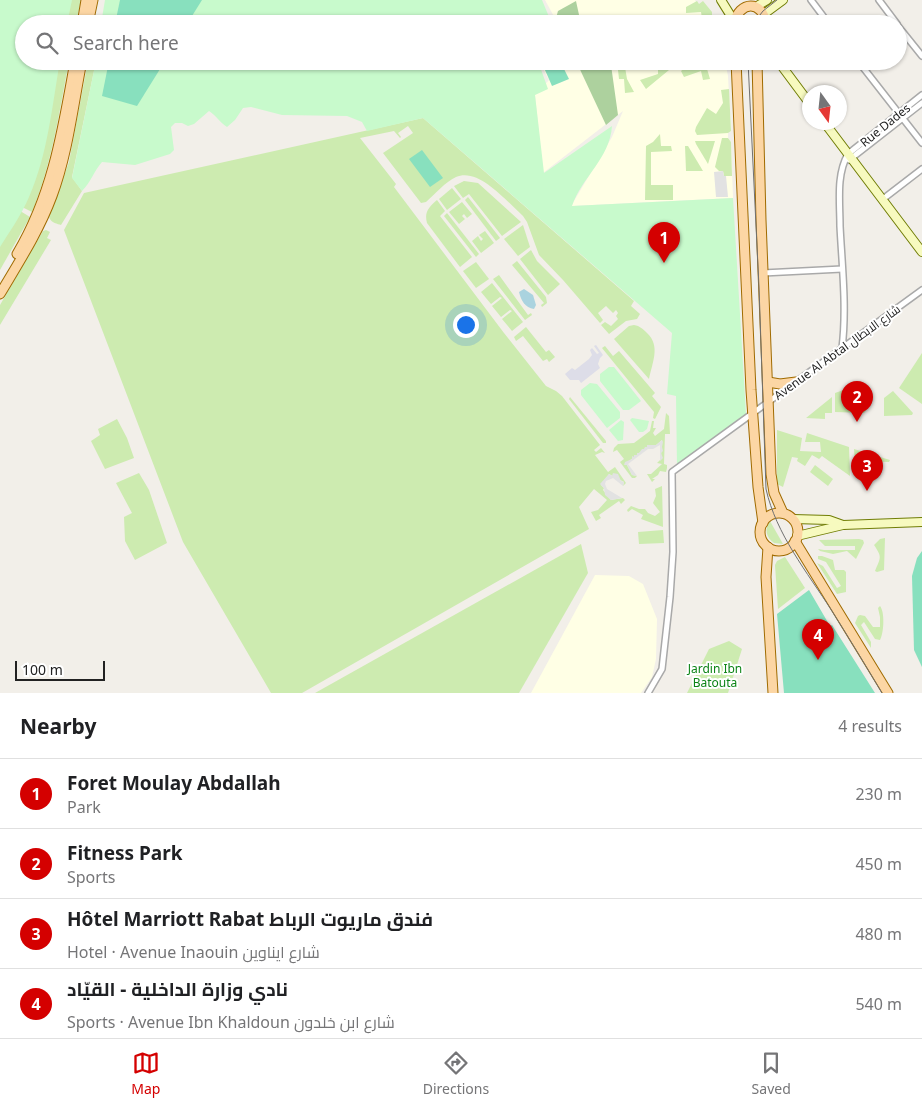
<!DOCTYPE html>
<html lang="en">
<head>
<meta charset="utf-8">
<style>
	body { margin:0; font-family:"Noto Sans",Cairo,sans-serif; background:#f2f2f2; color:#202124 }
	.compass { position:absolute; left:802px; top:85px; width:45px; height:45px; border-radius:50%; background:#fff; box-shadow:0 1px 4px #0004; rotate:165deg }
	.scale { position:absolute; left:15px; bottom:12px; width:90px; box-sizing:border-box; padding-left:5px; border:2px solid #222; border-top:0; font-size:14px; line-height:18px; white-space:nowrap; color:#222; -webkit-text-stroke:4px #fff; paint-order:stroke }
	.you { position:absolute; left:465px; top:324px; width:18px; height:18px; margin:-12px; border:4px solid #fff; border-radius:50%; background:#1a73e8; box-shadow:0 0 0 8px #1a73e833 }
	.badge { display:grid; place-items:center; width:32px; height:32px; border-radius:50%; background:#d40000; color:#fff; font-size:16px; font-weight:700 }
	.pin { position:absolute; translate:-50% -41px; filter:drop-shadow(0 1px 2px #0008) }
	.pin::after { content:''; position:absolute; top:26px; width:18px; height:15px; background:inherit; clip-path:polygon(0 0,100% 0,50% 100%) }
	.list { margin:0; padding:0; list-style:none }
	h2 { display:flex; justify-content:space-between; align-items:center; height:65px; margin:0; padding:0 20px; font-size:21px }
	h2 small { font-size:16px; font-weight:400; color:#757577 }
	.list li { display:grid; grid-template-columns:32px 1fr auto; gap:15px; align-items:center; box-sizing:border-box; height:70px; padding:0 20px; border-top:1px solid #e0e0e0 }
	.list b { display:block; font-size:19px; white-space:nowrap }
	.list p { margin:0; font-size:16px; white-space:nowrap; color:#757577 }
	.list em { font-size:16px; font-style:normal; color:#757577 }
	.icon { flex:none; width:28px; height:28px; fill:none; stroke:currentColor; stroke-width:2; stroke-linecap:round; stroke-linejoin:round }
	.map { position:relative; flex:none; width:922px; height:693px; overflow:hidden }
	.search { position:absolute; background:#fff; box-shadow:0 1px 4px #0004; left:15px; right:15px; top:15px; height:55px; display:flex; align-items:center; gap:12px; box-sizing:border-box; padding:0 18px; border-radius:28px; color:#757577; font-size:19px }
	.sheet { height:345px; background:#fff }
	nav { display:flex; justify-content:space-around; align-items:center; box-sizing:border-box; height:70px; border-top:1px solid #e0e0e0; background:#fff; font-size:14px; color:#757577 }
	nav a { display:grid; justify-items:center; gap:2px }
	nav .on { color:#d40000 }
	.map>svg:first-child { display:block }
	.education { fill:#ffffe5 }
	.grass { fill:#cdebb0 }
	.forest { fill:#add19e }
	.park { fill:#c8facc }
	.pitch { fill:#88e0be }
	.parking { fill:#e2e2e2 }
	.plaza { fill:#dddde8 }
	.water { fill:#aad3df }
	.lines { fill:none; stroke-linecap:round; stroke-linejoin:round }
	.street-casing { stroke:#a9a9a9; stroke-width:8 }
	.secondary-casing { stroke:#707d05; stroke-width:10 }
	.primary-casing { stroke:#a06b00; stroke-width:11 }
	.street { stroke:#fff; stroke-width:5 }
	.secondary { stroke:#f7fabf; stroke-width:8 }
	.primary { stroke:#fcd6a4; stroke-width:9 }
	.tram { stroke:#707070; stroke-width:1 }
	.labels { text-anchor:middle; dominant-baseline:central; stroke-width:4; stroke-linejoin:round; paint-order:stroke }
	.street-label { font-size:12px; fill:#222; stroke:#fff }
	.park-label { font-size:12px; fill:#0c8416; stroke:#fff }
</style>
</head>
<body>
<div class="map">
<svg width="922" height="693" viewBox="0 0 922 693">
	<rect width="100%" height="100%" fill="#f2efe9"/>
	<g class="education">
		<polygon points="545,0 695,0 702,12 705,24 558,24"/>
		<polygon points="539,61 725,61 728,76 731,131 728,133 728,138 731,142 733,198 571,206 612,137 623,111 543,173 535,95 549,80"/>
		<polygon points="595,575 629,576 643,584 657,619 656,659 652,677 641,693 531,693"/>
	</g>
	<g class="grass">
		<polygon points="59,0 81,0 76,24 58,24"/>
		<polygon points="697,1 699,4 703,1 712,12 712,23 703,24 701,12 686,13 686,7"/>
		<path d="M31,61H69C59,113 52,163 32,212L16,204L0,178Z"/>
		<path d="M88,61H96L72,177L82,191L61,225C58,224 51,223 49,217L69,162Z"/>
		<polygon points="617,61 624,61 627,79 634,92 625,93 624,79 619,79"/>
		<polygon points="705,62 710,79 703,80 701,71 684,77 681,71 691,63"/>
		<polygon points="658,66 669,66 669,70 646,89 640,80 658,74"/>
		<polygon points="729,89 731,131 728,133 697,135 695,131 696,127 707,108 716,114 723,103 721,90"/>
		<path d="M423,118L634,301L631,306L640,314L637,319L626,321L609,334L601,325L605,322L611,326L618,319L616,316L618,313L616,310L613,313L606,306L598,313L603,320L600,323L563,280L539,255L527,222L523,216C507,202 479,167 456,177C445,182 435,194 426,202L421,203L383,153L413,133L408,126L398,133L401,137L400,138L394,131L360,138L396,184L394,187L504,333L546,386L556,391L562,396L600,445L594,450L596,452L601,448L605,453L602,452L595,455L608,472L615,467L626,483L623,486L624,482L609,474L601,485L604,488L603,490L611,500L623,498L625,500L621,504L619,501L599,515L601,518L596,521L591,512L598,510L607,500L594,489L579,507L589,529L302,693H271L183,542L64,230L84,193Z"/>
		<polygon points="660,134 661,146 671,146 672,151 651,152 651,185 673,185 673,200 645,200 646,146 653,142"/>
		<polygon points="722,138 728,138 731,142 732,176 724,176 723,171 719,171 715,167"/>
		<polygon points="695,141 715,141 708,164 696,144"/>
		<polygon points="685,146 688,146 703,171 686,171"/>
		<polygon points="464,181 478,183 521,222 502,236 469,194 463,198 454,186"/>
		<polygon points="452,188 461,199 447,210 439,199"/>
		<polygon points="468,197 500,238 496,241 465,200"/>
		<path d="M437,200L445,211L440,216L472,257L460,267L427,223C424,212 429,207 437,200Z"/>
		<polygon points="462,202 472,214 467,218 464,214 462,216 465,219 459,224 449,212"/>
		<polygon points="17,209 30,217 0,270 0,218"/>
		<polygon points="447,213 479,254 476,257 444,216"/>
		<polygon points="523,225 530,247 518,256 504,239"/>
		<polygon points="46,230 50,232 47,238 51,240 0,325 0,305 43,231"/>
		<polygon points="485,231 494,243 481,253 472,241 478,236 481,241 483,239 479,235"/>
		<polygon points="531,250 537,261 560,284 548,295 520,259"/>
		<polygon points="517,261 546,297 547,303 542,307 541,305 544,303 512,265"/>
		<polygon points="476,262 489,279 476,288 463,271"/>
		<polygon points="499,275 528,315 531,313 532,315 525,320 493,279"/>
		<polygon points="492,283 523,322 512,331 502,319 512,311 510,310 501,317 492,306 502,298 500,297 491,304 481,292"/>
		<path d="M634,325C640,326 643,329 647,333C661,346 652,363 649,379L614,339L629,326Z"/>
		<polygon points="526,327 546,352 549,350 555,357 549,362 547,359 543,361 523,336 516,341 514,337"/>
		<polygon points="605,346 613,356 619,351 655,393 652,396 661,407 655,419 653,418 654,412 602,348"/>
		<polygon points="922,353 922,404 899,388"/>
		<polygon points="849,388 849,410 855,409 854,396 859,391 869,406 864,413 835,412 835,393"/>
		<polygon points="893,391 913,413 912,415 884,416 884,398"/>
		<polygon points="570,397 606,441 606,443 603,443 569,399"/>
		<polygon points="832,397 832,413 825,413 825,419 806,418"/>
		<polygon points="666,413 669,416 670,434 665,434 664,464 667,465 667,468 666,472 660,471 658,475 652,479 655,479 652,482 647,474 651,474 662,464 657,463 662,458 661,456 662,440 656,445 647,445 647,447 629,461 627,465 632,475 637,476 635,478 632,478 620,462 624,459 617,450 613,452 614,448 618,444 634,443 650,431 652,421 654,421 653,428 656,428 653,433 655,436 664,429"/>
		<polygon points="117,419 127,438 134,458 105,469 91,441 100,435 98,429"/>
		<polygon points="777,430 802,438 800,451 821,452 820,442 805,442 807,433 849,447 850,476 822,456 819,459 812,455 805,466 797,461 798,458 792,457 783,487 777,484"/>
		<polygon points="854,449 890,460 889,462 862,461 862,465 855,465"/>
		<polygon points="815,465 833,479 828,486 810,472"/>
		<polygon points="139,473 149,490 167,543 135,560 125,541 124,517 132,513 116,483"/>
		<polygon points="662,486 663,527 641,519 643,515 632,509 628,512 627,510 631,506 639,509 645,509 648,513 655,516 660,512 653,503 656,496 655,489"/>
		<path d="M770,521L783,544L774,543C766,537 764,529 770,521Z"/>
		<polygon points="663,530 664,543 639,544 638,532"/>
		<path d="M885,538L884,570L877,572L875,571C881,557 882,557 874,545L880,539Z"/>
		<polygon points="859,539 863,540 864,543 856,559 847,551 833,554 820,551 818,549 824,550 855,550 855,546 825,546 819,540"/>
		<polygon points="581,544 588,573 519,693 315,693"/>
		<polygon points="818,556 822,556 833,560 835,570 844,570 846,572 846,592 837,594 817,563 823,566 837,588 841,586 826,562 818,559"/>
		<polygon points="785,557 805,588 778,609 775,565 777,561"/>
		<path d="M880,606C885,612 884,633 880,640L875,639L864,622L861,625L871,642V648L855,623L858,616L860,615L865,616L873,627H880V617L878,608Z"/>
		<polygon points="729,641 742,649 728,693 687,693 709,649"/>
	</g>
	<g class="forest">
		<polygon points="576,1 581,24 559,24 556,18 558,11"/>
		<polygon points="576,61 591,61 593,67 611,65 618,115 606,125"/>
	</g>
	<g class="park">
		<path d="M0,0H72L67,24H24V61H60C52,106 48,154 29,197C22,214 10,231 0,247Z"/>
		<polygon points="105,0 542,0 552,24 101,24"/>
		<path d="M96,61H538L548,89L535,95L544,173L612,126C610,158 582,177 572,206L733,198L746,414L677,467L676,396L667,394L672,333L423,118L367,131L362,122L347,116L282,115L251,107L243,108L235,120L227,127C219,122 217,116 209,111L194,124L188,126L182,123H175L171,127L174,150L170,154L135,165L102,162C94,171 91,182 82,191L72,178Z"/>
		<polygon points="609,367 614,367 641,401 629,410 623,410 600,381 600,374"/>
		<polygon points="590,383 597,384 620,412 620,418 607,428 581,395 581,390"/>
		<polygon points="632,418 649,421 647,429 643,432 639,432 630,420"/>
		<polygon points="621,420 624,422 623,440 618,441 609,430"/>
	</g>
	<g class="pitch">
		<polygon points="120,0 202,0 187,24 115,24"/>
		<polygon points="109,61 165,61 137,106 102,96"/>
		<polygon points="541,61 560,61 569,79 552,86"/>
		<polygon points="422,150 443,178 430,187 409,159"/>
		<polygon points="922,551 922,667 914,650 912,576 917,558"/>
		<polygon points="809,590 830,626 832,625 875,693 784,693 777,614"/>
	</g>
	<g class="parking">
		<polygon points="723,171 724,176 726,176 728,197 716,197 714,172"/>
		<polygon points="662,440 663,442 662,447 663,451 661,453 663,458 660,461 660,445 653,449 648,449 628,464 637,476 632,475 627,465 624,465 625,462 632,459 632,456 634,457 634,455 637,455 637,453 639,453 642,449 644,449 645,447 647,447 647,445 656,445"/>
		<polygon points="613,473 618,474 621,481 624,482 623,486 613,478 606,481 605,484 607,489 622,498 611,500 605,495 604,488 600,484 609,474 612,476"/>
	</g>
	<polygon class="plaza" points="596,345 603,355 600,358 598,364 600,368 581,383 579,380 570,380 565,374 572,368 575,370 589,359 592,355 590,350 592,348 597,354 599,353 594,346"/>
	<path class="water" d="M524,289L533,295L536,305L534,309C525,308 521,300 519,292Z"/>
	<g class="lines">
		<g class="street-casing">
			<g id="street">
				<polyline points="811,0 829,24"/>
				<polyline points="879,0 897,24"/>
				<polyline points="898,26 922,56"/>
				<polyline points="858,61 922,143"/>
				<polyline points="849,160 922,103"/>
				<polyline points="883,199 922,169"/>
				<polyline points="763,273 842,269"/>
				<path d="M842,348C847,308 842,266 840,226C840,202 836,175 848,154L922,95"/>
				<polyline points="648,693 662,669 670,597 673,552 672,472 922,290"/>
			</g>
		</g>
		<g class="secondary-casing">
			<g id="secondary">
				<polyline points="721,0 734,21"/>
				<polyline points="759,5 767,0"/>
				<polyline points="764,14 783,0"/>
				<polyline points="778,61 810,104"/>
				<polyline points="824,122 922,252"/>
				<polyline points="793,519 829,520 843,525"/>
				<polyline points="797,536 843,525 922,522"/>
			</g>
		</g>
		<g class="primary-casing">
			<g id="primary">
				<polyline points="82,24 86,0"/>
				<polyline points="88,24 93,0"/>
				<path d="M734,24C739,0 763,0 766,24"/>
				<polyline points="736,61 751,390 758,487 763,523"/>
				<polyline points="757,61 761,220 771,474 774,493 783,513"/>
				<path d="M17,254C53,194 63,128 75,61"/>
				<path d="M0,294C19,262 39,231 52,196C68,153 73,106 82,61"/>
				<polyline points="768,382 780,384 796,382"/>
				<circle cx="779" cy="532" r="19"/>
				<polyline points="795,541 888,693"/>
				<polyline points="768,547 766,577 773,693"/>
			</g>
		</g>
		<use href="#street" class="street"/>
		<use href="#secondary" class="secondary"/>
		<use href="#primary" class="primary"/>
		<g class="tram">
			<polyline points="753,24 763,11 777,0"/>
			<path d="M748,61L759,287L766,489C776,534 807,572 832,611C849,638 866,666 882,693"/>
		</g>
	</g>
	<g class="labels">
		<g class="street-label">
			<text transform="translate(885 125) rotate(-39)">Rue Dades</text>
			<text transform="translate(837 352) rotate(-36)">Avenue Al Abtal شارع الابطال</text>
		</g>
		<g class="park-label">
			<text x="715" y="668">Jardin Ibn<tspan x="715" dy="14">Batouta</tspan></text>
		</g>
	</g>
</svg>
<svg class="compass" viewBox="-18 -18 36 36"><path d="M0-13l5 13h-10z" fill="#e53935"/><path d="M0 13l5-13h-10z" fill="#757577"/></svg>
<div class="scale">100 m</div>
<div class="you"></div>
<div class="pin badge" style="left:664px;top:263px">1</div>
<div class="pin badge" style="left:857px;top:422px">2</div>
<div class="pin badge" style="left:867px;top:491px">3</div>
<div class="pin badge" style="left:818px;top:660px">4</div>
<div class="search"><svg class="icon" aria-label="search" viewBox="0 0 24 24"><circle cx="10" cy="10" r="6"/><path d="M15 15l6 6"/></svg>Search here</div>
</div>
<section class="sheet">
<h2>Nearby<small>4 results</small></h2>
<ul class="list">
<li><span class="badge">1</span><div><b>Foret Moulay Abdallah</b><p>Park</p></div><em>230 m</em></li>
<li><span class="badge">2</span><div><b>Fitness Park</b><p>Sports</p></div><em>450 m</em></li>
<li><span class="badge">3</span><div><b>Hôtel Marriott Rabat فندق ماريوت الرباط</b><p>Hotel · Avenue Inaouin شارع ايناوين</p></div><em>480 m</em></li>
<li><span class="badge">4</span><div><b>نادي وزارة الداخلية - القيّاد</b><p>Sports · Avenue Ibn Khaldoun شارع ابن خلدون</p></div><em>540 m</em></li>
</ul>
</section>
<nav>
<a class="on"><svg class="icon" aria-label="map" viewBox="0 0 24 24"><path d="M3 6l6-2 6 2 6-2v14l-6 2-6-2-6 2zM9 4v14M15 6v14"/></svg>Map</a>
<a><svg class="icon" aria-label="directions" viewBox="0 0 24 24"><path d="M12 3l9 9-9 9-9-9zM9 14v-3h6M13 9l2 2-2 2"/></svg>Directions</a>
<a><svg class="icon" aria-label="saved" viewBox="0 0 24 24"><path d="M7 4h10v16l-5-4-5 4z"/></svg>Saved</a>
</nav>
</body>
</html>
